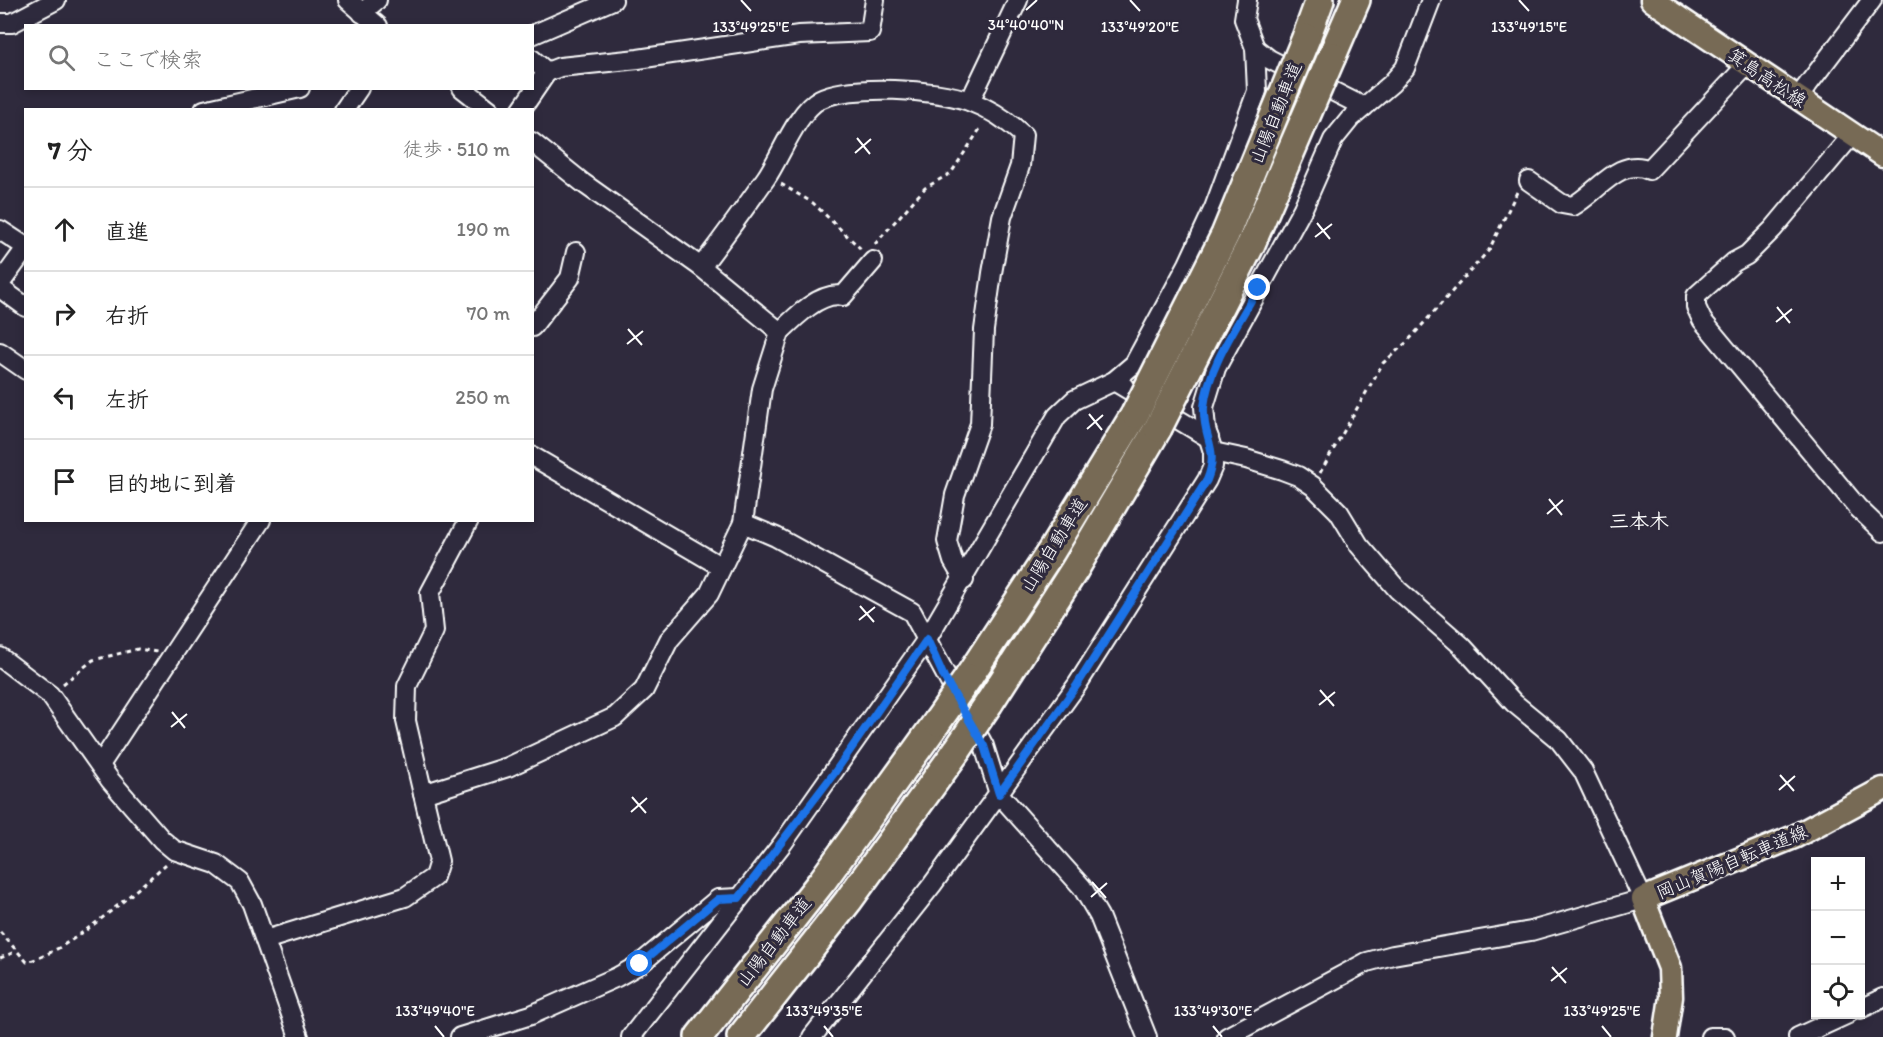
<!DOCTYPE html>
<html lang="ja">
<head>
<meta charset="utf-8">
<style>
	body { margin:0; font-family:Itim,"Klee One",sans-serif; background:#f2f2f2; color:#222 }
	.controls { position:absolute; right:18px; bottom:18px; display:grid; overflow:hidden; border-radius:0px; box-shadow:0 3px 9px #0003 }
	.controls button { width:54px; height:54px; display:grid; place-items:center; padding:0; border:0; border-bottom:2px solid #e0e0e0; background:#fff; color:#222; font:30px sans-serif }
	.stop { position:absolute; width:18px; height:18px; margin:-14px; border:4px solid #1a73e8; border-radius:50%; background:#fff }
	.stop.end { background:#1a73e8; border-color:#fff; box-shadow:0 2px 6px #0008 }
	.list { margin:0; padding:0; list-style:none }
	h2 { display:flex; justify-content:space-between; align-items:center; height:78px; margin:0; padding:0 24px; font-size:26px }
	h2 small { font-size:20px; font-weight:400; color:#767676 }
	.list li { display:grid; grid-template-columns:39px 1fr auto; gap:18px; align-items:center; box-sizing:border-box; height:84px; padding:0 24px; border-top:2px solid #e0e0e0 }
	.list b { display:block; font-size:22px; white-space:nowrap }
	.list em { font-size:20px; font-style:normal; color:#767676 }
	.icon { flex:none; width:33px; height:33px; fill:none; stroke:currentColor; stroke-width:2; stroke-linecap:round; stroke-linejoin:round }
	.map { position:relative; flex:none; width:1883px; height:1037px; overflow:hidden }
	.search { position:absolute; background:#fff; box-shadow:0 3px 9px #0003; left:24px; top:24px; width:510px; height:66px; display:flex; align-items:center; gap:15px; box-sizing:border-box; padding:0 21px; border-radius:0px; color:#767676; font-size:22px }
	.panel { position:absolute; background:#fff; box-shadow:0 3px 9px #0003; left:24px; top:108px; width:510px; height:414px; border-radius:0px }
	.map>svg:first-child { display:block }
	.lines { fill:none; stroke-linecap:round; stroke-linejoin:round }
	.minor-casing { stroke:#fff; stroke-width:22 }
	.major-casing { stroke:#fff; stroke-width:27 }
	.highway-casing { stroke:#fff; stroke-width:32 }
	.path { stroke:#fff; stroke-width:3; stroke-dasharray:4.5 4.5; stroke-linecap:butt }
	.minor { stroke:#2f2a3d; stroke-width:18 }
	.major { stroke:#776a54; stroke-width:22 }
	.highway { stroke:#776a54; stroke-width:27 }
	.highway-bridge-casing { stroke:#fff; stroke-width:32; stroke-linecap:butt }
	.highway-bridge { stroke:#776a54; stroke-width:27 }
	.route { stroke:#1a73e8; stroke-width:8 }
	.ticks { fill:none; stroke:#fff; stroke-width:2 }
	.labels { text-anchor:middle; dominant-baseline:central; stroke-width:6; stroke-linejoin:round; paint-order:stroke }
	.street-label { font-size:18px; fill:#fff; stroke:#2f2a3d }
	.neighbourhood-label { font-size:20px; font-weight:bold; fill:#fff; stroke:#2f2a3d }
	.ticks-label { font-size:15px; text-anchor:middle; fill:#fff; stroke:#2f2a3d; stroke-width:6; stroke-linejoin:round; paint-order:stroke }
</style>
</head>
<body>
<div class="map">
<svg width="1883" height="1037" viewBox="0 0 1883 1037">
	<rect width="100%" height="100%" fill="#2f2a3d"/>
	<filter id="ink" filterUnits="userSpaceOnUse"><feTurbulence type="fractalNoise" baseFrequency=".0167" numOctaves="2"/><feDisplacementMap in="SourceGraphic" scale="12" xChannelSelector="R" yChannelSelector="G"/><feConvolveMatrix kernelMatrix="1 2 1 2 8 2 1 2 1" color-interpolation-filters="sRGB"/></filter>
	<g filter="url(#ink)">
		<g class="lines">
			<g class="minor-casing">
				<g id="minor">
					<polyline points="348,0 378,26"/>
					<polyline points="362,13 377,0"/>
					<polyline points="0,23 12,23 56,0"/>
					<polyline points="532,35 613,0"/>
					<polyline points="1255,48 1269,59 1364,107"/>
					<polyline points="532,59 547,72 560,67 638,59 799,35 870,32 875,0"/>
					<polyline points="462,88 490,110"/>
					<polyline points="1797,99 1872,0"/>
					<polyline points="970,101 1018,0"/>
					<polyline points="204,110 300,88"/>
					<polyline points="344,110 359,88"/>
					<polyline points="521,110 547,72"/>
					<polyline points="1852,135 1773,229 1747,255 1734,262 1696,296 1696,307 1702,320 1858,508 1883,532"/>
					<path d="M1529,181L1562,204L1573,206C1597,193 1620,156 1649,170L1747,65"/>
					<polyline points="0,230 26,247"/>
					<path d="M701,267C723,238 745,208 766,178C780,158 797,111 820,99C849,84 938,89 969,101C988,108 1008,121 1023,135L1020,166L1002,217L992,273L984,330L980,424L955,495L947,541L953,561L964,580"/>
					<polyline points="0,284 26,248"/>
					<polyline points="0,288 26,307"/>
					<polyline points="532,327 570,278 576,252"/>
					<path d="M780,332C795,317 821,291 843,296L873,261"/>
					<polyline points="0,352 26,370"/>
					<polyline points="1114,381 1209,438"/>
					<polyline points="1213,452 1246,459 1282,470 1298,476 1313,486 1339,512 1359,545 1398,590 1462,646 1514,703 1559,740 1583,771 1643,899 1531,931 1393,955 1367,962 1227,1037"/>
					<polyline points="532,456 720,566"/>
					<polyline points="743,523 776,537 912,612 984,746 999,794 1082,887 1099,916 1147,1037"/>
					<polyline points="0,657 50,695 110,780 162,840 174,850 216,864 240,882 252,904 299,1037"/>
					<polyline points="100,765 261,520"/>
					<polyline points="423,794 406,721 407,686 434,631 430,593 469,520"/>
					<polyline points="265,940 405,897 434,877 439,861 423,794 508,767 615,717 644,690 669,640 709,594 743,523 762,389 780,332 701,267 583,183 532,142"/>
					<polyline points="1860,1009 1883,998"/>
					<polyline points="460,1037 531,1015 617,977 640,964 718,899 739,898"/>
					<polyline points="631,1037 783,843 927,639 1057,416 1074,400 1114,381 1134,364 1188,264 1214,208 1257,91 1255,48 1244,19 1247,0"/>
					<polyline points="812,1037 932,885 1077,685 1207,480 1213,466 1213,452 1206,429 1204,407 1216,368 1303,208 1333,140 1350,119 1391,84 1405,68 1431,0"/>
					<polyline points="1710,1037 1725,1037"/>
					<polyline points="1798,1037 1848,1014"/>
				</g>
			</g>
			<g class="major-casing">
				<g id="major">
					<polyline points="1652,0 1883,155"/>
					<polyline points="1665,1037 1671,997 1670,968 1643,899 1794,837 1883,789"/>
				</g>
			</g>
			<g class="highway-casing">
				<g id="highway">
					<polyline points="1306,38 1320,0"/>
					<polyline points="1332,56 1356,0"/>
					<polyline points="968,678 1052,550 1135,414"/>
					<polyline points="989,703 1075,569 1158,428"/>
					<polyline points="699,1037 823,880 937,722"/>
					<polyline points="741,1037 848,901 958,749"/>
				</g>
			</g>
			<g class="path">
				<polyline points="781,184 813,203 861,249"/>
				<polyline points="875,244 925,188 951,173 982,126"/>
				<polyline points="1320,473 1383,363 1407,342 1489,250 1517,192"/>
				<polyline points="63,684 93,660 138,649 157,652"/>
				<path d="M0,932L27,962C70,950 132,894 166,864"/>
				<polyline points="0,958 15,952"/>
			</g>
			<use href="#minor" class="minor"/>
			<use href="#major" class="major"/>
			<use href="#highway" class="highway"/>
			<g class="highway-bridge-casing">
				<g id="highway-bridge">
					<polyline points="1135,414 1225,235 1306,38"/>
					<polyline points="1158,428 1251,244 1332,56"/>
					<polyline points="937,722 968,678"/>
					<polyline points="958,749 989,703"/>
				</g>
			</g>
			<use href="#highway-bridge" class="highway-bridge"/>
		</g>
	</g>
	<g class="lines" filter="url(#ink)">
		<path class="route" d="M640,964L718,899L739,898L835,772L927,639L944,677L984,746L999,794L1077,685L1207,480C1220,448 1202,438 1204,407C1208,366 1238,325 1258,288"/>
	</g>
	<path class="ticks" d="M741,0L751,11M1130,0L1140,11M1519,0L1529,11M1026,10L1037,0M857,138L870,154M855,153L871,139M1317,223L1330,239M1315,237L1332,224M1777,307L1790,323M1776,322L1792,309M628,329L642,345M627,344L643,331M1089,414L1102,430M1087,429L1103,415M1549,499L1562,515M1547,514L1563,500M860,606L874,622M859,620L875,607M1320,690L1334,706M1319,705L1335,692M172,712L185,728M171,727L187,714M1780,775L1794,791M1779,790L1795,776M632,797L646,813M631,812L647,798M1092,882L1106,898M1091,897L1107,883M1552,967L1566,983M1551,981L1567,968M435,1026L444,1037M824,1026L833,1037M1213,1026L1222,1037M1602,1026L1611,1037"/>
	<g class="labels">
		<g class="street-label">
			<text transform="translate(1767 78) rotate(34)">箕島高松線</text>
			<text transform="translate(1276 113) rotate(-68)">山陽自動車道</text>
			<text transform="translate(1054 545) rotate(-58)">山陽自動車道</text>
			<text transform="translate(1732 862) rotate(-23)">岡山賀陽自転車道線</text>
			<text transform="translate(774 942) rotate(-52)">山陽自動車道</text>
		</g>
		<g class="neighbourhood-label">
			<text x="1639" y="521">三本木</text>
		</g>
	</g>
	<g class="ticks-label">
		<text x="1026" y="30">34°40'40"N</text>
		<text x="1529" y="32">133°49'15"E</text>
		<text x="751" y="32">133°49'25"E</text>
		<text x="1140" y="32">133°49'20"E</text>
		<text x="435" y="1016">133°49'40"E</text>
		<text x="824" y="1016">133°49'35"E</text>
		<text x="1213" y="1016">133°49'30"E</text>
		<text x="1602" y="1016">133°49'25"E</text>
	</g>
</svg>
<div class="controls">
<button>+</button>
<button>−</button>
<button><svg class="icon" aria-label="locate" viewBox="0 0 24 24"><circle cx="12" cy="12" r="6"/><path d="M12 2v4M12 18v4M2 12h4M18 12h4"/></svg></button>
</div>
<div class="stop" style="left:640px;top:964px"></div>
<div class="stop end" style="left:1258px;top:288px"></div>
<div class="search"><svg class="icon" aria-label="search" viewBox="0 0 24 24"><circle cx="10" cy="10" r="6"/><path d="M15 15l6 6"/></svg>ここで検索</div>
<section class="panel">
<h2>7 分<small>徒歩 · 510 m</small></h2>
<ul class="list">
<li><svg class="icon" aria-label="ahead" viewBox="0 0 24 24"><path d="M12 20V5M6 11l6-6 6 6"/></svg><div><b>直進</b></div><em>190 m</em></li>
<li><svg class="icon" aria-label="right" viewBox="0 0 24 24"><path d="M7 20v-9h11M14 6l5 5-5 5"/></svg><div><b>右折</b></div><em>70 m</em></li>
<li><svg class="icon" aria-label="left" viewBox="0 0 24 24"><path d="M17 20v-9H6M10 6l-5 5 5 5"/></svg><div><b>左折</b></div><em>250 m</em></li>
<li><svg class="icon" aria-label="arrive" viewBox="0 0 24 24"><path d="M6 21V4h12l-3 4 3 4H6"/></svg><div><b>目的地に到着</b></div></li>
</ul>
</section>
</div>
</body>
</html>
